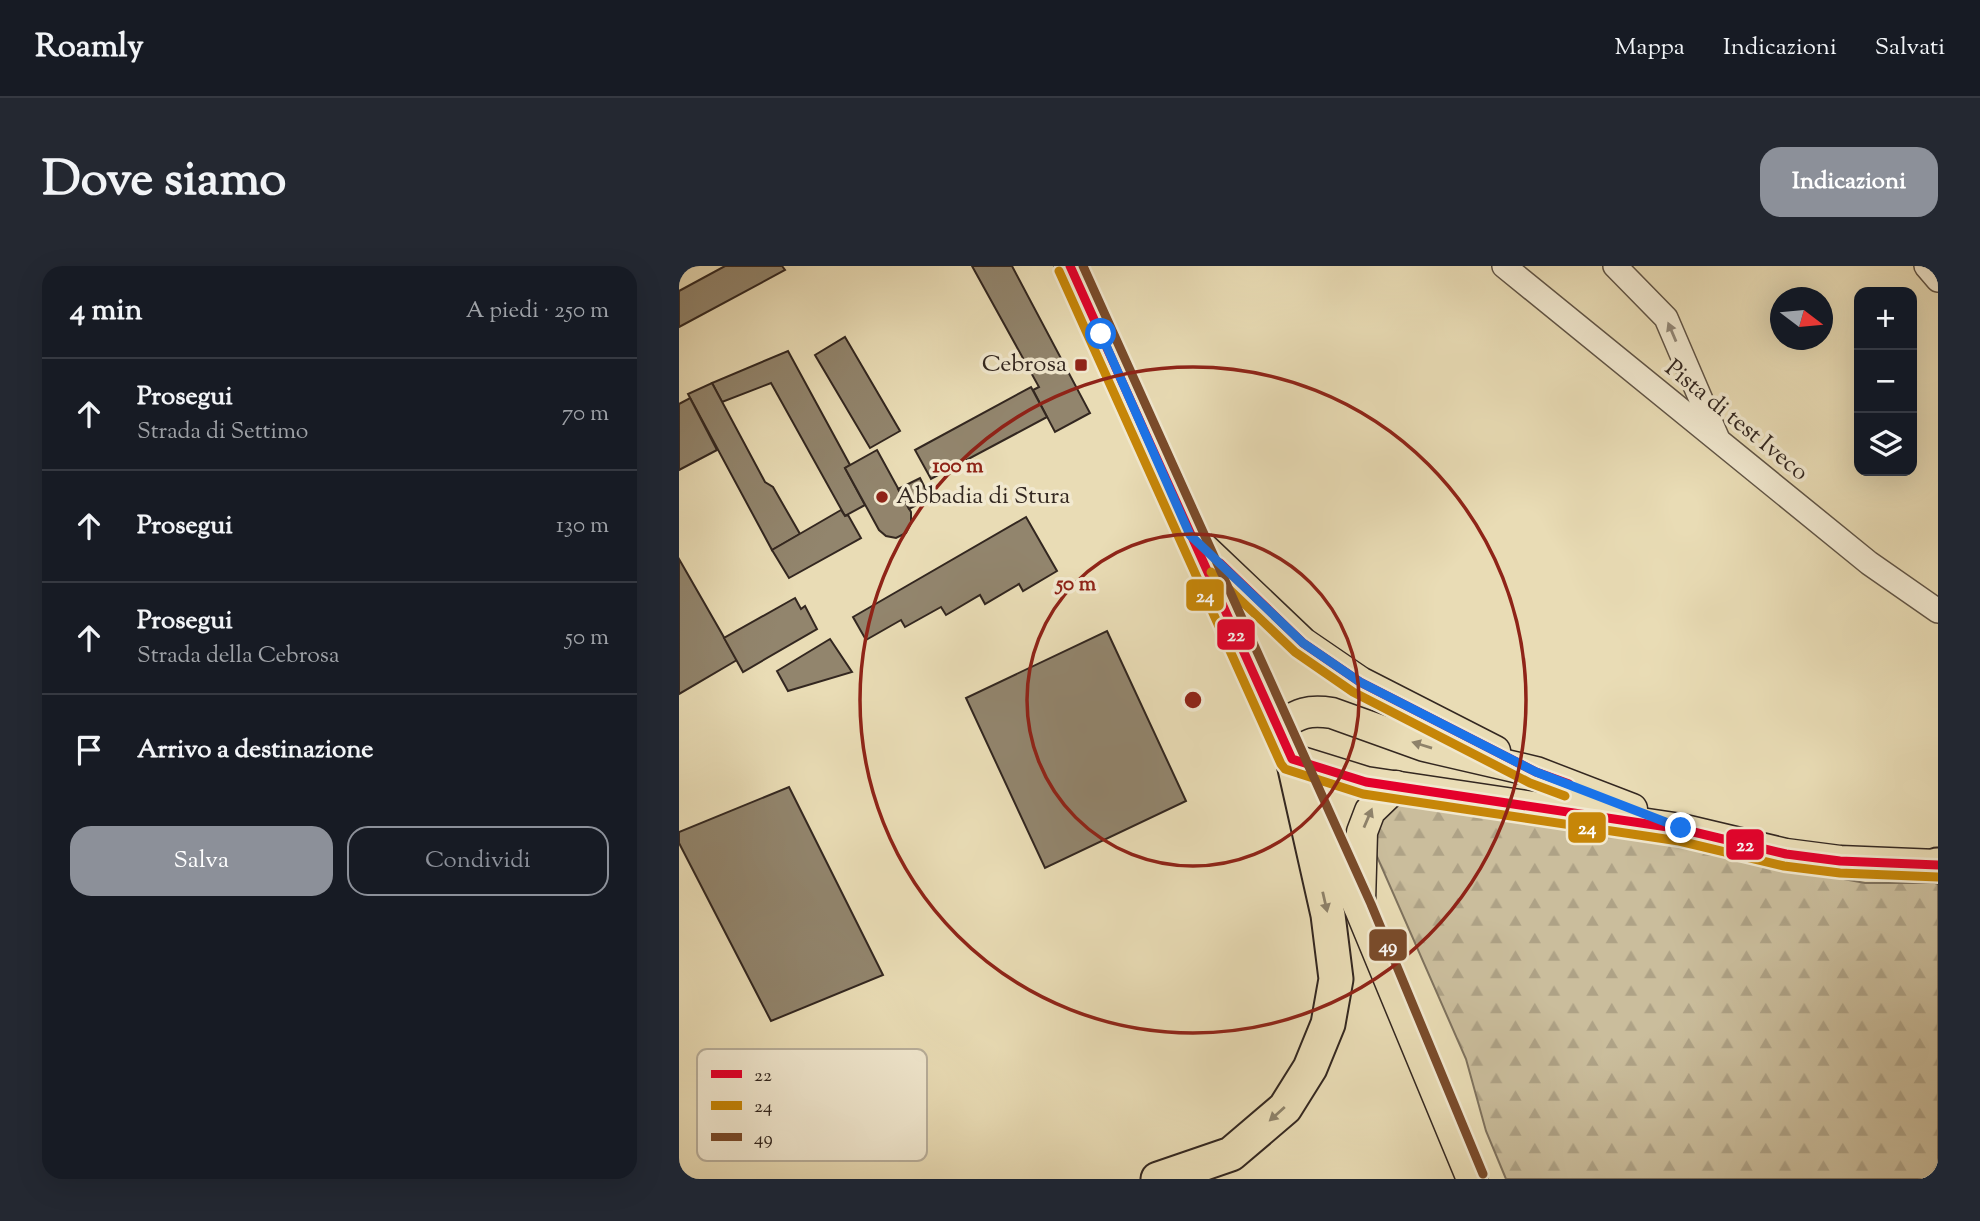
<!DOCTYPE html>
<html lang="it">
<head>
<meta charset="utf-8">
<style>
	body { margin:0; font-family:"Sorts Mill Goudy",serif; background:#242831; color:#f1f3f6 }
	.controls { position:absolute; right:21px; top:21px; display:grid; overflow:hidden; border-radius:14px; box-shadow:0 7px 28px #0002 }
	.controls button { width:63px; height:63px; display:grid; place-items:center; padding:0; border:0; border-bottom:2px solid #363941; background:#171b24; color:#f1f3f6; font:35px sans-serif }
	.compass { position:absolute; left:1091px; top:21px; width:63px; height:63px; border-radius:50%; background:#171b24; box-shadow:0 7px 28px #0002; rotate:106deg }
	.stop { position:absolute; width:21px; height:21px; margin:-16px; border:5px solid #1a73e8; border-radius:50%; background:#fff }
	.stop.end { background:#1a73e8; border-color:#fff; box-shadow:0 2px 7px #0008 }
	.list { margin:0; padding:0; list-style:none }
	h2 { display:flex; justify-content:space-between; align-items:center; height:91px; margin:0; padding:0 28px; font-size:30px }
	h2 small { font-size:23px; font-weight:400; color:#9ea1a6 }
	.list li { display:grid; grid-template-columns:46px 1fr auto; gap:21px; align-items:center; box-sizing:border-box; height:112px; padding:0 28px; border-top:2px solid #363941 }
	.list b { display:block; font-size:26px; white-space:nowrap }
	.list p { margin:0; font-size:23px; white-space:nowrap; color:#9ea1a6 }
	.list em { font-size:23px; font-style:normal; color:#9ea1a6 }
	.actions { display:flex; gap:14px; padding:21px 28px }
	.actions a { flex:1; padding:16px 0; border:2px solid #8c9099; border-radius:21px; text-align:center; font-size:24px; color:#8c9099 }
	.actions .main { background:#8c9099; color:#fff }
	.icon { flex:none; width:38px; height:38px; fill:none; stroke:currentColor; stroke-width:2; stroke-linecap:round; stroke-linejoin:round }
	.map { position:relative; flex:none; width:1259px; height:913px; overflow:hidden; border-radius:21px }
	header { display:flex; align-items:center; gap:42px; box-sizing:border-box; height:98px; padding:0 35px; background:#171b24; border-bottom:2px solid #363941 }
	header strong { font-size:33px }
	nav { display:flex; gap:38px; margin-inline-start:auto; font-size:24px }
	.intro { display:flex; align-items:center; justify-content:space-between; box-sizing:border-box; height:168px; padding:0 42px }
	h1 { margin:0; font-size:49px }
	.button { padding:18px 32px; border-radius:21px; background:#8c9099; color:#fff; font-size:24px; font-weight:700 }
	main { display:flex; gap:42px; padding:0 42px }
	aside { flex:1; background:#171b24; border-radius:21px; box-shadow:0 7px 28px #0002 }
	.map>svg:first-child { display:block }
	.forest { fill:url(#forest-firs); stroke:#7e725e; stroke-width:2 }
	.building { fill:#92856d; stroke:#332720; stroke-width:2 }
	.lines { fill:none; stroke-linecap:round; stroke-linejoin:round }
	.minor-casing { stroke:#605445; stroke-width:26 }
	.major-casing { stroke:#332720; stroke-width:33 }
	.highway-casing { stroke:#332720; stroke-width:37 }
	.minor { stroke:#f1e8cf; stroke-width:23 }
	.major { stroke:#e9dcb5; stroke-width:30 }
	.highway { stroke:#e9dcb5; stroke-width:33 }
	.bus-1-casing { stroke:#f1e8cf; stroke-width:14 }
	.bus-2-casing { stroke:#f1e8cf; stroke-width:14 }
	.bus-3-casing { stroke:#f1e8cf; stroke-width:14 }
	.bus-1 { stroke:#e4002b; stroke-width:9 }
	.bus-2 { stroke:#c68608; stroke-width:9 }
	.bus-3 { stroke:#7a4b2a; stroke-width:9 }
	.oneway { fill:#928878 }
	.oneway2 { fill:#8e826a }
	.route { stroke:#1a73e8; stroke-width:9 }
	.ring { fill:none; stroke:#8f2418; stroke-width:3.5 }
	.poi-dot { fill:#8f2418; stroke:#f1e8cf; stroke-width:2.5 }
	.labels { text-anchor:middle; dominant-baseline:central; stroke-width:7; stroke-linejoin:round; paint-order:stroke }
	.poi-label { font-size:24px; fill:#332720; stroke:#f1e8cf; text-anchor:end }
	.street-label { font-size:24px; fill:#332720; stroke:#f1e8cf }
	.key { fill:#f1e8cf; stroke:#b8ae9a; stroke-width:2 }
	.key-label { font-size:19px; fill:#332720 }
	.centre { fill:#8f2418; stroke:#f1e8cf; stroke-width:3.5 }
	.ring-label { font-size:21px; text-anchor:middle; font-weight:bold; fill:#8f2418; stroke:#f1e8cf; stroke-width:7; stroke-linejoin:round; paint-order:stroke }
	.line-badge { stroke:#f1e8cf; stroke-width:2.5 }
	.badge-label { font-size:19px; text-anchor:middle; font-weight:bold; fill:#fff }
</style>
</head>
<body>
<header>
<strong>Roamly</strong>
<nav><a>Mappa</a><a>Indicazioni</a><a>Salvati</a></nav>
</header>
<div class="intro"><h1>Dove siamo</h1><a class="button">Indicazioni</a></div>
<main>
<aside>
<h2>4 min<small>A piedi · 250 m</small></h2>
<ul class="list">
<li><svg class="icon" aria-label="ahead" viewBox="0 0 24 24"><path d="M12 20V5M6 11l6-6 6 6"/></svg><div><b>Prosegui</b><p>Strada di Settimo</p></div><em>70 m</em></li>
<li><svg class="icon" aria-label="ahead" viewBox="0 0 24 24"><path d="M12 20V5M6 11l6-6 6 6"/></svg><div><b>Prosegui</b></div><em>130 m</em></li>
<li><svg class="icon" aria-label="ahead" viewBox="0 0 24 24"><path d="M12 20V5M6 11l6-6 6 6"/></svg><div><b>Prosegui</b><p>Strada della Cebrosa</p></div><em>50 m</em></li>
<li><svg class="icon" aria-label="arrive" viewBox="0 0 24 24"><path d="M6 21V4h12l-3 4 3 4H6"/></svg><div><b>Arrivo a destinazione</b></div></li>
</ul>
<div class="actions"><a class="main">Salva</a><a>Condividi</a></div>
</aside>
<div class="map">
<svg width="1259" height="913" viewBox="0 0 1259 913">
	<defs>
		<pattern id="forest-firs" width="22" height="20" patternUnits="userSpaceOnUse" patternTransform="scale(1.75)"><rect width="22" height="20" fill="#cabd9c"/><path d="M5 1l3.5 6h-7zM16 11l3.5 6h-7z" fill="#aea286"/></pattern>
	</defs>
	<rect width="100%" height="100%" fill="#e9dcb5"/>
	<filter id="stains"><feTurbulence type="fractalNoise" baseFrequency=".00286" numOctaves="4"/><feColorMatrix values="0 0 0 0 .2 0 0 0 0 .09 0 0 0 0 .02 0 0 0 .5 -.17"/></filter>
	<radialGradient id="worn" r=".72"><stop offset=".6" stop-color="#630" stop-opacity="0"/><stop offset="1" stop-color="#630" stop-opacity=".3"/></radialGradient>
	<polygon class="forest" points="721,533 873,550 1100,601 1186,617 1259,617 1259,913 827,913 807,865 787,793 696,586 694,575 709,535"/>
	<g class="building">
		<polygon points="46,0 103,0 106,4 0,61 0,25"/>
		<polygon points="293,0 333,0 411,147 376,166 354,124 360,121"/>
		<polygon points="166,71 221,165 191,182 136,89"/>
		<polygon points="109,85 171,199 166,202 186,239 166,250 92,117 43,136 33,117"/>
		<polygon points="33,117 86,216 94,221 121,268 93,284 9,128"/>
		<polygon points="352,121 368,151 252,213 236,184"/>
		<polygon points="11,132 38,184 0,204 0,138"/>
		<polygon points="198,184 232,246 232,257 227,267 217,272 207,270 200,264 166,202"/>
		<polygon points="241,212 251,232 230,243 219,223"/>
		<polygon points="162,244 166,250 169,249 182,272 110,312 93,284"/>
		<polygon points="347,251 378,305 344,325 340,318 306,338 301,329 267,349 262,341 226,361 222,354 187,374 174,351"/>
		<polygon points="0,293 58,394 0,428"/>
		<polygon points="116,332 122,343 126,340 138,363 64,406 45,372"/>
		<polygon points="428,365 507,535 366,602 287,432"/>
		<polygon points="151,373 173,406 109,425 98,405"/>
		<polygon points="110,521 204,709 92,755 0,577 0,566"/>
	</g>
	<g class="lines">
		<g class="minor-casing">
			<g id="minor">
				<polyline points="825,0 1190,297 1259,345"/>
				<polyline points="936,0 987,52 1038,171"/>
				<polyline points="1247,0 1259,14"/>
			</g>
		</g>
		<g class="major-casing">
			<g id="major">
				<polyline points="391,0 681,643 793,913"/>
				<polyline points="523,281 624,377 681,416 816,485"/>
				<path d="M599,460C620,448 628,443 653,447L745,480L857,506L953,543"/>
				<polyline points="613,493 687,516 1002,563 1107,588 1161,595 1259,599"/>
				<polyline points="681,636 683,566 691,545 717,520"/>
			</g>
		</g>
		<g class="highway-casing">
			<g id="highway">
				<polyline points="1258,599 1259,600"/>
				<polyline points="479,913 552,888 606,842 631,802 649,758 657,713 649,649 615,498"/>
			</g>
		</g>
		<use href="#minor" class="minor"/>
		<use href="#major" class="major"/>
		<use href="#highway" class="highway"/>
		<g class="bus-1-casing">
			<g id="bus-1">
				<polyline points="391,0 613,493 687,516 1002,563 1107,588 1161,595 1259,599"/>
				<polyline points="541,297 624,377 681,416 857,506 890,518"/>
			</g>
		</g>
		<g class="bus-2-casing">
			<g id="bus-2">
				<polyline points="380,5 602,498 606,503 684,528 1000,575 1105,600 1161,607 1259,611"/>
				<polyline points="532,306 616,386 674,426 851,517 886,530"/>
			</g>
		</g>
		<g class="bus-3-casing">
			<polyline id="bus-3" points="404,0 692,638 804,908"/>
		</g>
		<use href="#bus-1" class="bus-1"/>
		<use href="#bus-2" class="bus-2"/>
		<use href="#bus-3" class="bus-3"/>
	</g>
	<defs><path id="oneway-solid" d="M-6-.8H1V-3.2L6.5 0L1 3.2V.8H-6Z" transform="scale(1.75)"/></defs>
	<use class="oneway" href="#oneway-solid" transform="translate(993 66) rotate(-113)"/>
	<g class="oneway2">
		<use href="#oneway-solid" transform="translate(743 479) rotate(-163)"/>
		<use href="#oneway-solid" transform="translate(689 552) rotate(-67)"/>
		<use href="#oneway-solid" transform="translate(646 636) rotate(77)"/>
		<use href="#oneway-solid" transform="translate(598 848) rotate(138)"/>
	</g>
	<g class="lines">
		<polyline class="route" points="422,68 511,269 624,377 681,416 857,506 1002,562"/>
	</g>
	<g class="ring">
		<circle cx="514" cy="434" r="166"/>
		<circle cx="514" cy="434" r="333"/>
	</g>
	<g class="poi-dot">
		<rect x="395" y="92" width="14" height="14" rx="3.5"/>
		<circle cx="203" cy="231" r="7"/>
	</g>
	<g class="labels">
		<g class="poi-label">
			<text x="388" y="99">Cebrosa</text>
			<text x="217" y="231" text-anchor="start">Abbadia di Stura</text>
		</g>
		<g class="street-label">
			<text transform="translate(1057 155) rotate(39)">Pista di test Iveco</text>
		</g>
	</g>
	<rect x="18" y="783" width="230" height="112" rx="10" class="key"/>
	<rect x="32" y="804" width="31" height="8" fill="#e4002b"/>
	<rect x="32" y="835" width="31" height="9" fill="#c68608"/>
	<rect x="32" y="867" width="31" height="8" fill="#7a4b2a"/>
	<g class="key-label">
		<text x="75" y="815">22</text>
		<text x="75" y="846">24</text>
		<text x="75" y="878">49</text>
	</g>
	<circle cx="514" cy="434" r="10" class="centre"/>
	<g class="ring-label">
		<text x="279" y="206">100 m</text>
		<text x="397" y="324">50 m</text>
	</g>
	<g class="line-badge">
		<rect x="506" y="312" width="40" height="34" rx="7" fill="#c68608"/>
		<rect x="537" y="352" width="40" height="33" rx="7" fill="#e4002b"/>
		<rect x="888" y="545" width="40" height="33" rx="7" fill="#c68608"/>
		<rect x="1046" y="562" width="40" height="33" rx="7" fill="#e4002b"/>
		<rect x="689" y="662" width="40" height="34" rx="7" fill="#7a4b2a"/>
	</g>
	<g class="badge-label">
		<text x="526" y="336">24</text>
		<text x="557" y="375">22</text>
		<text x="908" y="568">24</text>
		<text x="1066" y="585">22</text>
		<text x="709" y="686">49</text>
	</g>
	<rect width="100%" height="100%" filter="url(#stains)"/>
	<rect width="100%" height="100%" fill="url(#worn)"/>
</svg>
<div class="controls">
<button>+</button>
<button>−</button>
<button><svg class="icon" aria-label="layers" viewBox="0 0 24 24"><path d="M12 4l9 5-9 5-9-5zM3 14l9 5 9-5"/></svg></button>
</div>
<svg class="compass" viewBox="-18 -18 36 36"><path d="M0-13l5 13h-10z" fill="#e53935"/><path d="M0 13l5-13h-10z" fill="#9ea1a6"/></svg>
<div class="stop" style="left:422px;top:68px"></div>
<div class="stop end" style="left:1002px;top:562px"></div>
</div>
</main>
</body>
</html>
